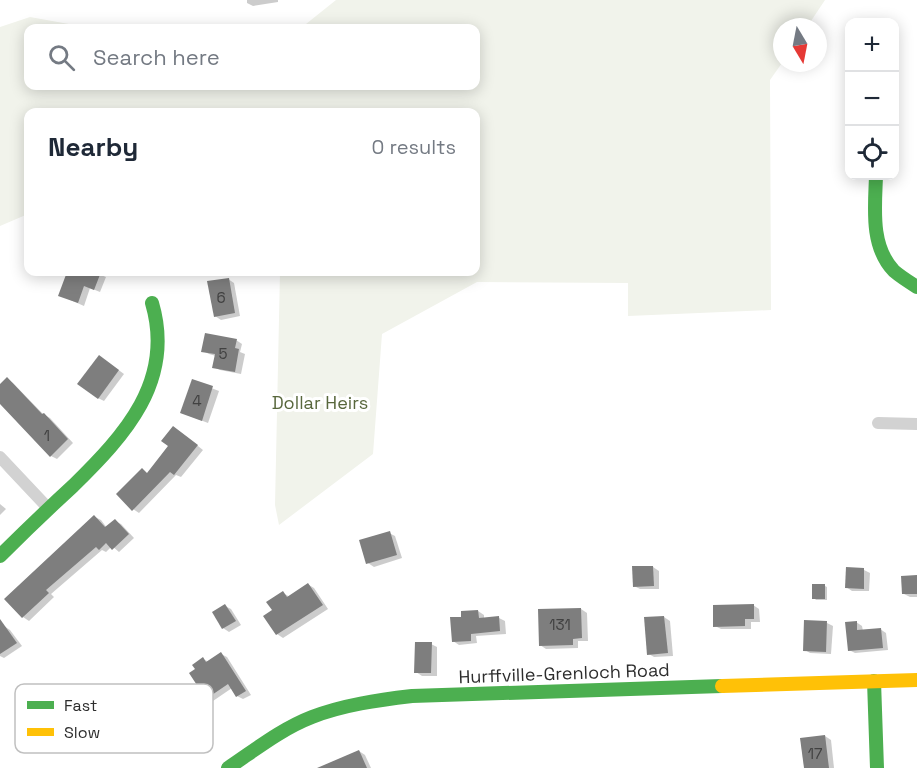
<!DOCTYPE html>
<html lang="en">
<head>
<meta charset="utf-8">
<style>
	body { margin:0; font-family:"Space Grotesk",sans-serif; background:#f6f6f7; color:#1f2937 }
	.controls { position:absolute; right:18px; top:18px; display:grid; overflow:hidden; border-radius:12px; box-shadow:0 3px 15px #0003 }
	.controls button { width:54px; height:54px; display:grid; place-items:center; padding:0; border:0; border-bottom:2px solid #e0e1e3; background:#fff; color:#1f2937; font:30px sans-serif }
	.compass { position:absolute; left:773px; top:18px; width:54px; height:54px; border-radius:50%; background:#fff; box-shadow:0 3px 15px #0003; rotate:170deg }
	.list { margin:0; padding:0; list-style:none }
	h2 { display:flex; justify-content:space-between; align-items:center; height:78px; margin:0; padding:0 24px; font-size:26px }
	h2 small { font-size:20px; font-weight:400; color:#747a83 }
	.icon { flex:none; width:33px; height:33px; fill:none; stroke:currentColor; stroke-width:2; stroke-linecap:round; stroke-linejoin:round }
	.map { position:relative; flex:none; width:917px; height:768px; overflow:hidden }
	.search { position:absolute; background:#fff; box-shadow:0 3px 15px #0003; left:24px; top:24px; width:456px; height:66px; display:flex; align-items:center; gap:15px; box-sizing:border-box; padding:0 21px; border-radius:12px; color:#747a83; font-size:22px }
	.panel { position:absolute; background:#fff; box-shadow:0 3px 15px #0003; left:24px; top:108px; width:456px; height:168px; border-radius:12px }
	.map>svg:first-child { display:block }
	.green { fill:#f1f3eb }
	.shadow { fill:#0003 }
	.building { fill:#7e7e7e }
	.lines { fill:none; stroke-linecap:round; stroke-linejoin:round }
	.street { stroke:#d2d2d2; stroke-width:12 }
	.fast { stroke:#4caf50; stroke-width:14 }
	.slow { stroke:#ffc107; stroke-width:14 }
	.labels { text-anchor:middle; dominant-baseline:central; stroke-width:6; stroke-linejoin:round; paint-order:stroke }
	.number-label { font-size:15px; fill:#414141 }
	.park-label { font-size:18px; fill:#58673c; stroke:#fff }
	.street-label { font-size:18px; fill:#2d2d2d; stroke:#fff }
	.key { fill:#fff; stroke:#c0c0c0; stroke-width:1.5 }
	.key-label { font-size:16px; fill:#2d2d2d }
</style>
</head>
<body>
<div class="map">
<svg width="917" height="768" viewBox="0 0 917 768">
	<rect width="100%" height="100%" fill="#fff"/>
	<polygon class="green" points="336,0 825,0 807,27 782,27 782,63 770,80 771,310 628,316 628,283 477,282 382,334 373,454 279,525 275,505 280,272 476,272 476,112 28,112 28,214 0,226 0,27 30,17 91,28 28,28 28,86 476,86 476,28 301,28"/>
	<g class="shadow">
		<polygon points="247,0 278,0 278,2 253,6 247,3"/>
		<polygon points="68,272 94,272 106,277 100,292 90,288 84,306 59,295"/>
		<polygon points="228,279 234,283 240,316 221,320 215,316"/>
		<polygon points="236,340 242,344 240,352 245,354 241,374 220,370 214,367 216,356 209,354 203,351"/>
		<polygon points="105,360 124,374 104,401 98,398"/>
		<polygon points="7,379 13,383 43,414 50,418 73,443 57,459 51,456 0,402 0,386"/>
		<polygon points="193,381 219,391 208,423 182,413"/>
		<polygon points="179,431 203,450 181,477 176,475 139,513 133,509 148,474"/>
		<polygon points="0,504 6,509 0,515"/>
		<polygon points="95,517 101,520 107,528 115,521 121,524 134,538 119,552 112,546 106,552 102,550 51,594 54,597 29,621 23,617"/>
		<polygon points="389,533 395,536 402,558 374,567 368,563"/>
		<polygon points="634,567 653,567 659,571 659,589 640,589 634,586"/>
		<polygon points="864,570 870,573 869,591 852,591 846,587"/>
		<polygon points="917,577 917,597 910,597 904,594"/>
		<polygon points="309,585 314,588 328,609 283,638 277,634 274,611 283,593 290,597"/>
		<polygon points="825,586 827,587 827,600 816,600 814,598"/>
		<polygon points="753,605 759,609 760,622 751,622 751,629 721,629 715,626"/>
		<polygon points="225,606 231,609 241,625 229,632 223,628 214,613"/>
		<polygon points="581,609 587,613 588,641 578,641 578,648 546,649 540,645"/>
		<polygon points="478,611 484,615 484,619 499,618 505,621 506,634 476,636 477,643 459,645 453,641 463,618"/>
		<polygon points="664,617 670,621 673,656 654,657 649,654"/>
		<polygon points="856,622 862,626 863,631 880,629 886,633 888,650 855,653 849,650"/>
		<polygon points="827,623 833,626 831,654 810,653 805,650"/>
		<polygon points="4,626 10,630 22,646 4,658 0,656 0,629"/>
		<polygon points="431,644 437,647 437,676 422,676 416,672"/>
		<polygon points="221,654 227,657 251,695 243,699 237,696 232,688 213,701 207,698 197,669 203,659 209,662"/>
		<polygon points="825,736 831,740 834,768 805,768"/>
		<polygon points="359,751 365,755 371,768 324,768"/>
	</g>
	<g class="building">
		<polygon points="67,272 101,272 94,290 84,286 78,303 58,296"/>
		<polygon points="229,278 235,313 214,317 207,281"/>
		<polygon points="205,333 237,339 235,348 239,349 235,372 212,368 215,354 201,352"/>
		<polygon points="99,355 119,370 98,399 77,384"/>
		<polygon points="7,377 42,414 44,413 68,439 50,457 0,404 0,384"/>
		<polygon points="192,379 213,386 202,421 180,413"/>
		<polygon points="173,426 198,445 174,475 170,472 132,511 116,494 142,468 147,473 168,446 161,441"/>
		<polygon points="94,515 105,527 115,519 129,534 112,550 106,543 99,550 96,547 46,590 49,593 22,618 4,599"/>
		<polygon points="390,531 397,555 366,564 359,540"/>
		<polygon points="632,566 653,566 654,586 633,587"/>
		<polygon points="846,567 864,568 864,589 845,588"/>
		<polygon points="917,575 917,594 902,594 901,576"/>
		<polygon points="308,583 323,605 276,635 263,616 272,610 266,602 283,591 287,597"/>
		<rect x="812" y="584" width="13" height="15"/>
		<polygon points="225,604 236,621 222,629 212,612"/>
		<polygon points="754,604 754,619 745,619 745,626 713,627 713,605"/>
		<polygon points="581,608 582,638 573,639 573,645 539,646 538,609"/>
		<polygon points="478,610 479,618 499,616 500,631 471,634 471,641 452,642 450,617 461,617 461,611"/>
		<polygon points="664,616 668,653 647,655 644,617"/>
		<polygon points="0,619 17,643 0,654"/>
		<polygon points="804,620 827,621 826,652 803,651"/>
		<polygon points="857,621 857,630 881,628 883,648 848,651 845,622"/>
		<polygon points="415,642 432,642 431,673 414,673"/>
		<polygon points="221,652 246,691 236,697 228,684 206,699 189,673 195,669 192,665 203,657 206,662"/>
		<polygon points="825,735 829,768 804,768 800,738"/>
		<polygon points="359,750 367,768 317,768"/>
	</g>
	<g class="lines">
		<g class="street">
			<polyline points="878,423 917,424"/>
			<polyline points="0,457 49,509"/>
		</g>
		<g class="fast">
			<path d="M876,176C875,207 870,246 894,271C901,277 909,282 917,287"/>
			<path d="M0,556C24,532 48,509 73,486C125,435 175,381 152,303"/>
			<polyline points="874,681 877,768"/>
			<path d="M228,768C255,750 281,729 312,717C343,705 378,700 412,696L722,686"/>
		</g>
		<polyline class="slow" points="722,686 917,680"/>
	</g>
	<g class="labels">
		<g class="number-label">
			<text x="221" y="297">6</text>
			<text x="223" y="353">5</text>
			<text x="197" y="400">4</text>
			<text x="47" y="435">1</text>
			<text x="560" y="624">131</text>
			<text x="815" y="753">17</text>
		</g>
		<g class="park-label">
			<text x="320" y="402">Dollar Heirs</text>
		</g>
		<g class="street-label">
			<text transform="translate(564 673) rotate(-2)">Hurffville-Grenloch Road</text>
		</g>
	</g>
	<rect x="15" y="684" width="198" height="69" rx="9" class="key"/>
	<rect x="27" y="701" width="27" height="8" fill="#4caf50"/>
	<rect x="27" y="728" width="27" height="8" fill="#ffc107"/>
	<g class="key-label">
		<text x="64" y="711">Fast</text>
		<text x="64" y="738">Slow</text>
	</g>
</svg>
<div class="controls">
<button>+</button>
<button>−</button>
<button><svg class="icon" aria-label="locate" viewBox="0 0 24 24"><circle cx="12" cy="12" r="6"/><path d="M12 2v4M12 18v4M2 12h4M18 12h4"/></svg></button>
</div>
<svg class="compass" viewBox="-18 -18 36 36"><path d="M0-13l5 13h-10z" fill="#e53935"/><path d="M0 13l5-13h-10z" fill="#747a83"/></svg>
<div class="search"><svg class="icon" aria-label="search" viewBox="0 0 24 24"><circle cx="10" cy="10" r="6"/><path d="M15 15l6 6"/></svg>Search here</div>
<section class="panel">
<h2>Nearby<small>0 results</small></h2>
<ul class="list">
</ul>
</section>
</div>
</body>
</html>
